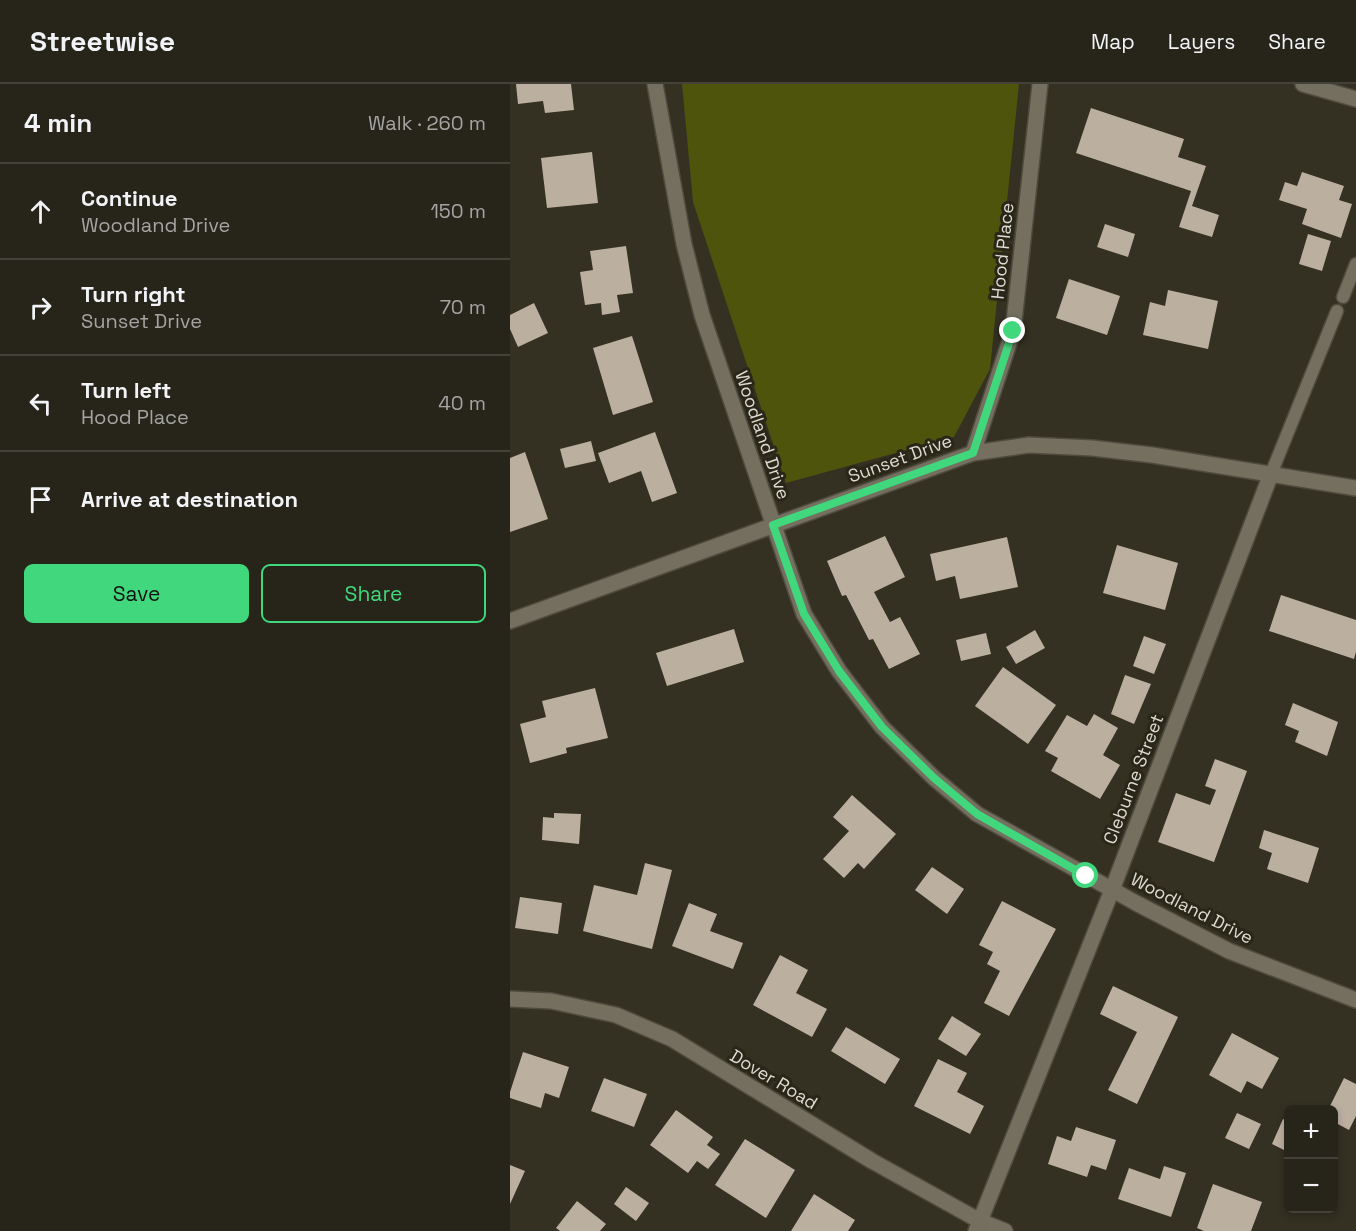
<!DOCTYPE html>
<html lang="en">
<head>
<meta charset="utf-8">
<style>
	body { margin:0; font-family:"Space Grotesk",sans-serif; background:#2f2c23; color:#f1f3f6 }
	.controls { position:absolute; right:18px; bottom:18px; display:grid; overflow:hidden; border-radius:9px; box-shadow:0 3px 9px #0003 }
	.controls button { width:54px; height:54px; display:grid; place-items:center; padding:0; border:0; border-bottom:2px solid #434139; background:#27241a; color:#f1f3f6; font:30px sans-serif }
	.stop { position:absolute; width:18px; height:18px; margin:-14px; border:4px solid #41d77c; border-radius:50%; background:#fff }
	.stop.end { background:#41d77c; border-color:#fff; box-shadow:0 2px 6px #0008 }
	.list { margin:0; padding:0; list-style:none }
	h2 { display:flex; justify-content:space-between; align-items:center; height:78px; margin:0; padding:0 24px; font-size:26px }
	h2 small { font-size:20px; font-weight:400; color:#a4a4a2 }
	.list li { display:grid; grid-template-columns:39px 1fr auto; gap:18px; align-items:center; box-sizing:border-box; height:96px; padding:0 24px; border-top:2px solid #434139 }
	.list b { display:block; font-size:22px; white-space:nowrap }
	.list p { margin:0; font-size:20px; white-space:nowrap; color:#a4a4a2 }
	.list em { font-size:20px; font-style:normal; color:#a4a4a2 }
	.actions { display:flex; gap:12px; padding:18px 24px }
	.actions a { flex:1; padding:14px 0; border:2px solid #41d77c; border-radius:9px; text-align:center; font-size:21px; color:#41d77c }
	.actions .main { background:#41d77c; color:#111 }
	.icon { flex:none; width:33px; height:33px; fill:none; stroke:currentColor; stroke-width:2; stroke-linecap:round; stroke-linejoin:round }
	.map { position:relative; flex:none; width:846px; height:1147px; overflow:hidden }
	header { display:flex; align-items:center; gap:36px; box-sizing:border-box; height:84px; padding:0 30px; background:#27241a; border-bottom:2px solid #434139 }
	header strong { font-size:28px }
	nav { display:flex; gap:33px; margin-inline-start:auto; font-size:21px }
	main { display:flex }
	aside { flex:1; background:#27241a }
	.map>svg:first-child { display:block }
	.green { fill:#4f540d }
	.building { fill:#bbafa0 }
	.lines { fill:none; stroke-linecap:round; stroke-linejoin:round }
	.lane-casing { stroke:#4e4b3e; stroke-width:15 }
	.street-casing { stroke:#4e4b3e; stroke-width:18 }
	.lane { stroke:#746f5f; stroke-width:12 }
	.street { stroke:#746f5f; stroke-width:15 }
	.route { stroke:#41d77c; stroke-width:8 }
	.labels { text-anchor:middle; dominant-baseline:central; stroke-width:6; stroke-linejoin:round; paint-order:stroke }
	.street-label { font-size:18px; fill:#dddbd2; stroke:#2a2618 }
</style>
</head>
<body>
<header>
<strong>Streetwise</strong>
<nav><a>Map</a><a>Layers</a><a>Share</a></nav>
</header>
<main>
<aside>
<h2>4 min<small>Walk · 260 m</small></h2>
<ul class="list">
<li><svg class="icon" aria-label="ahead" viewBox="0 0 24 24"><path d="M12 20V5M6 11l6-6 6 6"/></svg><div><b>Continue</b><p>Woodland Drive</p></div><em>150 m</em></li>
<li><svg class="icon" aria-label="right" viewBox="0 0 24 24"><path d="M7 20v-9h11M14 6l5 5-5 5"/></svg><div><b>Turn right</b><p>Sunset Drive</p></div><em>70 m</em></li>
<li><svg class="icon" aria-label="left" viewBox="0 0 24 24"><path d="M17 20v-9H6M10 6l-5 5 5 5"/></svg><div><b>Turn left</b><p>Hood Place</p></div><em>40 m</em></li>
<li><svg class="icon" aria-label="arrive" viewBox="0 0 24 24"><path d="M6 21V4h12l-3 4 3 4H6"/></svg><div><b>Arrive at destination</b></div></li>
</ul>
<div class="actions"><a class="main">Save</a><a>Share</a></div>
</aside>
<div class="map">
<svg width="846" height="1147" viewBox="0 0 846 1147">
	<rect width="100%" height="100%" fill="#343022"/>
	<polygon class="green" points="172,0 509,0 480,285 444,353 276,399 183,118"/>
	<g class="building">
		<polygon points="6,0 61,0 64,26 35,29 33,17 8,20"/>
		<polygon points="581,24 674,55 668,73 696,82 682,122 709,131 702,153 669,143 681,107 566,69"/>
		<polygon points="82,68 88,119 37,124 31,74"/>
		<polygon points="792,88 834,102 829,116 842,120 831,154 792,140 797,125 769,116 775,98 787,102"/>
		<polygon points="595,140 625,150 618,173 587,163"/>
		<polygon points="798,150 821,157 812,187 789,180"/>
		<polygon points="116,162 123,209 107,211 110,228 92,231 91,219 75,221 70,188 83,186 80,167"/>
		<polygon points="559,195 610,212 597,251 546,234"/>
		<polygon points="658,206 708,217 698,265 633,251 640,218 655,222"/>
		<polygon points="24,219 38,249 8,263 0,245 0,231"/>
		<polygon points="122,252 143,318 103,331 83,264"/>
		<polygon points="145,348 167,409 142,418 131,387 99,399 88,369"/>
		<polygon points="81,357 86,377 55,384 50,365"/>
		<polygon points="15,368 38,435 0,448 0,374"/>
		<polygon points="375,452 395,493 364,508 380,538 390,533 410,570 379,585 363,555 359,556 336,511 332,512 317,477"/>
		<polygon points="497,453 508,503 450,515 445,492 426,497 420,470"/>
		<polygon points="607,461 668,479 655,526 593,509"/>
		<polygon points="771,511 846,536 846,568 844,575 759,547"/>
		<polygon points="224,545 234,578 157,602 146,569"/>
		<polygon points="525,546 535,564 506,580 496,563"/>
		<polygon points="476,549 481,570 451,577 446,556"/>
		<polygon points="634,552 656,560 644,590 623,582"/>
		<polygon points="493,583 546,621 518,660 465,622"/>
		<polygon points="615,591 641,600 624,640 601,630"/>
		<polygon points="85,604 98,654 56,664 57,669 20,679 10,640 36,633 32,617"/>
		<polygon points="783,619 828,638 817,672 785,658 789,647 775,641"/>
		<polygon points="584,630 608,644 593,671 610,681 590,715 541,687 548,674 535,667 557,631 577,642"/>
		<polygon points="705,675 737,687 704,778 648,758 666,709 700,721 706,706 695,702"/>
		<polygon points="342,711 386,750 354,785 348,779 334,794 313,775 339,747 323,733"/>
		<polygon points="44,729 71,730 69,760 32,756 33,733 44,734"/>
		<polygon points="754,746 809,764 798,799 757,785 762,769 749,764"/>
		<polygon points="135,779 162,786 142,865 73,847 84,801 127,811"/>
		<polygon points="422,783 454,805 437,830 405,806"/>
		<polygon points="10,813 52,819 48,850 5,844"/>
		<polygon points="492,817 546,845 499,932 474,919 490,887 477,880 483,868 469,861"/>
		<polygon points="179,819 207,830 200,847 233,859 223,885 162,862"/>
		<polygon points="270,871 298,886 286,909 317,925 302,953 243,921"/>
		<polygon points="603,902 668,933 627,1020 598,1006 627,948 590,930"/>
		<polygon points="442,932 471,950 456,972 428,955"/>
		<polygon points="336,943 390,975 375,1000 321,967"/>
		<polygon points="722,949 769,974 752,1005 737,997 731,1009 699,991"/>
		<polygon points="13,968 59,983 49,1014 35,1009 31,1024 0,1014 0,1008"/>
		<polygon points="428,975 457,989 447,1008 474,1022 460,1050 404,1022"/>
		<polygon points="94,994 137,1010 124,1043 81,1027"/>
		<polygon points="834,994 846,1000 846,1032 839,1046 824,1038 824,1026 818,1026"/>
		<polygon points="166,1026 203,1053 197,1061 210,1070 198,1085 187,1077 178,1089 140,1061"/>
		<polygon points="727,1029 751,1040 739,1065 715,1054"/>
		<polygon points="773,1035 778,1038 778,1068 762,1060"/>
		<polygon points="566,1043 606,1056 596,1086 581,1081 577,1093 538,1080 547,1052 561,1057"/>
		<polygon points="235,1055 285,1086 256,1134 205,1101"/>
		<polygon points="0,1081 15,1087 0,1120"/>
		<polygon points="654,1082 676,1089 661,1133 608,1115 619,1084 650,1095"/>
		<polygon points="703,1100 752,1118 741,1147 694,1147 687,1144"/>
		<polygon points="116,1103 139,1119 126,1137 104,1120"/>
		<polygon points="304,1110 345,1136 338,1147 281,1147"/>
		<polygon points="67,1117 96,1140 90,1147 50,1147 46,1144"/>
	</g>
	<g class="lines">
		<g class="lane-casing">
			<g id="lane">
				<polyline points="833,213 846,180"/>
				<polyline points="761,390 827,227"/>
			</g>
		</g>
		<g class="street-casing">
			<g id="street">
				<polyline points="145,0 174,160 192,231 294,530 329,587 372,643 424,694 467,730 626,819 719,867 846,916"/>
				<polyline points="793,0 846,15"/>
				<polyline points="463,369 503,247 530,0"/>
				<polyline points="0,537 463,369 519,361 582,364 642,371 846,404"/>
				<polyline points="0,915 41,917 106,931 162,955 362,1077 470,1137 495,1147"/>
				<polyline points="466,1147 602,806 761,390"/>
			</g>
		</g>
		<use href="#lane" class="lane"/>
		<use href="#street" class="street"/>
	</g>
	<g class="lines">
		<polyline class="route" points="503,247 463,369 263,441 294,530 329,587 372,643 424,694 467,730 576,792"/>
	</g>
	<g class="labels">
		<g class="street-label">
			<text transform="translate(492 167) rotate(-84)">Hood Place</text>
			<text transform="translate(253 351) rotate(71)">Woodland Drive</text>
			<text transform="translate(390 374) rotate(-20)">Sunset Drive</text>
			<text transform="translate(623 695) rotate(-69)">Cleburne Street</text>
			<text transform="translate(682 824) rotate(27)">Woodland Drive</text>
			<text transform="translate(264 995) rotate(31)">Dover Road</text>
		</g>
	</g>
</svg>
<div class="controls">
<button>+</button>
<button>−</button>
</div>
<div class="stop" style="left:576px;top:792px"></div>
<div class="stop end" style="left:503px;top:247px"></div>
</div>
</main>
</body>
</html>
